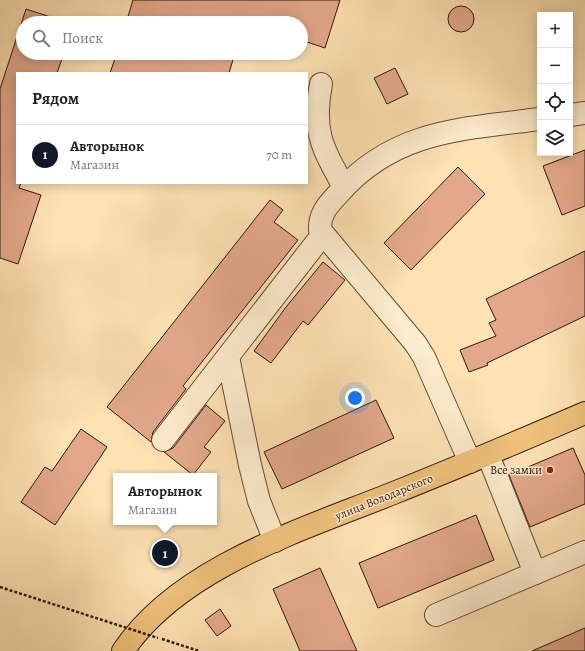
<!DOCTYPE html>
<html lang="ru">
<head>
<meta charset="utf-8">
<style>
	body { margin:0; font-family:Alegreya,serif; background:#f6f6f6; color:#222 }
	.controls { position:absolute; right:12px; top:12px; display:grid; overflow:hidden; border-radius:0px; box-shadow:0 2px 10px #0003 }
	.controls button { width:36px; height:36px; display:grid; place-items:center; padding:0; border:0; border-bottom:1px solid #e0e0e0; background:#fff; color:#222; font:20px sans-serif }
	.you { position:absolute; left:355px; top:398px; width:14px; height:14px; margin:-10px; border:3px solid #fff; border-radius:50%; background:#1a73e8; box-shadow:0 0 0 6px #1a73e833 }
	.badge { display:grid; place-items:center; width:26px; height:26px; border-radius:50%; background:#111827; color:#fff; font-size:13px; font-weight:700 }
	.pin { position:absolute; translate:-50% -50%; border:2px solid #fff; box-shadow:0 1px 4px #0006 }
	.popup { position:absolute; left:113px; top:473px; width:104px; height:52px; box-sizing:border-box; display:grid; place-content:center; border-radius:0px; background:#fff; filter:drop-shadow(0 1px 3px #0005); font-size:13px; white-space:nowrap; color:#767676 }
	.popup b { font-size:15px; color:#222 }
	.popup::after { content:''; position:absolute; left:50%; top:100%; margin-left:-8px; border:8px solid transparent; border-top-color:#fff }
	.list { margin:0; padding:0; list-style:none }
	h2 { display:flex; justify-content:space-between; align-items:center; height:52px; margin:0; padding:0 16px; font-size:17px }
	h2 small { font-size:13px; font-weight:400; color:#767676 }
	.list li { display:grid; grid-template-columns:26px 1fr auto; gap:12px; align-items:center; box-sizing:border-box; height:60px; padding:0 16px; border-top:1px solid #e0e0e0 }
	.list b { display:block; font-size:15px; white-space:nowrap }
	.list p { margin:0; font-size:13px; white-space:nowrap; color:#767676 }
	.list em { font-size:13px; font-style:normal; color:#767676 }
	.icon { flex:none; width:22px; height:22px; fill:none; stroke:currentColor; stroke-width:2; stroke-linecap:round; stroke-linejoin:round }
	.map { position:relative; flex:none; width:585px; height:651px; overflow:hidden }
	.search { position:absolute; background:#fff; box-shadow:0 2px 10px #0003; left:16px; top:16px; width:292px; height:44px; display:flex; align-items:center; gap:10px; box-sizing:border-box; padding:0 14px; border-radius:22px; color:#767676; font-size:15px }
	.panel { position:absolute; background:#fff; box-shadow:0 2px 10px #0003; left:16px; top:72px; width:292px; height:112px; border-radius:0px }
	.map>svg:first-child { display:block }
	.building { fill:#e3a88b; stroke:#2b1a0d }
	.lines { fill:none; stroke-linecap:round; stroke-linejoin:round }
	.minor-casing { stroke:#604c36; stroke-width:24 }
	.major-casing { stroke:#2b1a0d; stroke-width:24 }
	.path { stroke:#2b1a0d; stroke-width:2.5; stroke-dasharray:3 2; stroke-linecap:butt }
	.minor { stroke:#feecce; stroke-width:22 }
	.major { stroke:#efc17a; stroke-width:22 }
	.path-bridge { stroke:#2b1a0d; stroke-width:2.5; stroke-dasharray:3 2; stroke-linecap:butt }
	.poi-dot { fill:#8f2418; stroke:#feecce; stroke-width:1.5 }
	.labels { text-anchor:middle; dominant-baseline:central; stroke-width:3; stroke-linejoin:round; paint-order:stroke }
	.poi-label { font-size:12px; fill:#2b1a0d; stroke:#feecce; text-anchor:end }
	.street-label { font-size:12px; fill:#2b1a0d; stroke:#feecce }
</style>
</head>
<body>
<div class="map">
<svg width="585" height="651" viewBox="0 0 585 651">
	<rect width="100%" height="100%" fill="#fee2b3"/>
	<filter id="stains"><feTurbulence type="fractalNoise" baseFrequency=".005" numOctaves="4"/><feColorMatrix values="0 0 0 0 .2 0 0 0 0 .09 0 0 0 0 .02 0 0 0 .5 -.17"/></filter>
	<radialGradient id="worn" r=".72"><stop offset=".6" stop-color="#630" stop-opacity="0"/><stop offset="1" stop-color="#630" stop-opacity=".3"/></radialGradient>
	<g class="building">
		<polygon points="133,0 340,0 325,48 301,40 301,23 126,23"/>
		<circle cx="461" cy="19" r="13"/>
		<polygon points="26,9 69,23 23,23 23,53 64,53 57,73 17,73 17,183 21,183 19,188 41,195 18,264 0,258 0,89"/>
		<polygon points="117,53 235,53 229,73 110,73"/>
		<polygon points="395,68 408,94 387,104 374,78"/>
		<polygon points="585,150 585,206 562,215 543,166"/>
		<polygon points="458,167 485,194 411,270 384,243"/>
		<polygon points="270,200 283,210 274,222 298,240 183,386 186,389 153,432 151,442 107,407"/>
		<polygon points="585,251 585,316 487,363 488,365 469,372 460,350 496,336 489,323 496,320 486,299"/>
		<polygon points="323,262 345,280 308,325 303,321 271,363 254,351 286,307"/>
		<polygon points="376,400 394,438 282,489 264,452"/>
		<polygon points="206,405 225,421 204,447 211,452 193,475 164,452 173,448"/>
		<polygon points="81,429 107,447 55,525 21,502 45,467 52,471"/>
		<polygon points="573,448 585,475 585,504 530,527 509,475"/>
		<polygon points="476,515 494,560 378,608 359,563"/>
		<polygon points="320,568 357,651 300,651 273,589"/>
		<polygon points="220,609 231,626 217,636 205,620"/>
		<polygon points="585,628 585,651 532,651"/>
	</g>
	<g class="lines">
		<g class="minor-casing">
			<g id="minor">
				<path d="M321,84C312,131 322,147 344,187"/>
				<polyline points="570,115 585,113"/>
				<polyline points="228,357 250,465 259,501 275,541"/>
				<polyline points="163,440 323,234"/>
				<polyline points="488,455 535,573"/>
				<path d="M470,462L424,357L415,343L320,230C319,213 329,204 339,193C394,130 463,129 540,119"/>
				<polyline points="436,615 585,552"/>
			</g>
		</g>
		<g class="major-casing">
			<path id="major" d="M123,651C180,566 305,529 396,492C459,467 522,440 585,413"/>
		</g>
		<polyline class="path" points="162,639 199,651"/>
		<use href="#minor" class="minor"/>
		<use href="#major" class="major"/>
		<polyline class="path-bridge" points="0,587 158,638"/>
	</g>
	<circle class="poi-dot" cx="550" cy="470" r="4"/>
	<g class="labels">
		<g class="poi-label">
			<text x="542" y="470">Все замки</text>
		</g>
		<g class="street-label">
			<text transform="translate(384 497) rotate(-22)">улица Володарского</text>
		</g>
	</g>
	<rect width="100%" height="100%" filter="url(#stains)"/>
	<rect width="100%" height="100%" fill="url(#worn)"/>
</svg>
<div class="controls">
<button>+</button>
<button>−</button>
<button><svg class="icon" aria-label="locate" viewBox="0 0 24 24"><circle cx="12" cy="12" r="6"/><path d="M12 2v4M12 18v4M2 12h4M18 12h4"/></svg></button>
<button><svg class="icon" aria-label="layers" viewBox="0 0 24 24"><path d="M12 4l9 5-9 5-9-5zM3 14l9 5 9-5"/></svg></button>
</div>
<div class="you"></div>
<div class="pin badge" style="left:165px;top:553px">1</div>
<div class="popup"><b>Авторынок</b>Магазин</div>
<div class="search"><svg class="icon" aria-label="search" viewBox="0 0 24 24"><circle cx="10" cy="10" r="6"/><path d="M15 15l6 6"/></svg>Поиск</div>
<section class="panel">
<h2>Рядом<small></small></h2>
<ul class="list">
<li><span class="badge">1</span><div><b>Авторынок</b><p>Магазин</p></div><em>70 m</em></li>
</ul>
</section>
</div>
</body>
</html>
